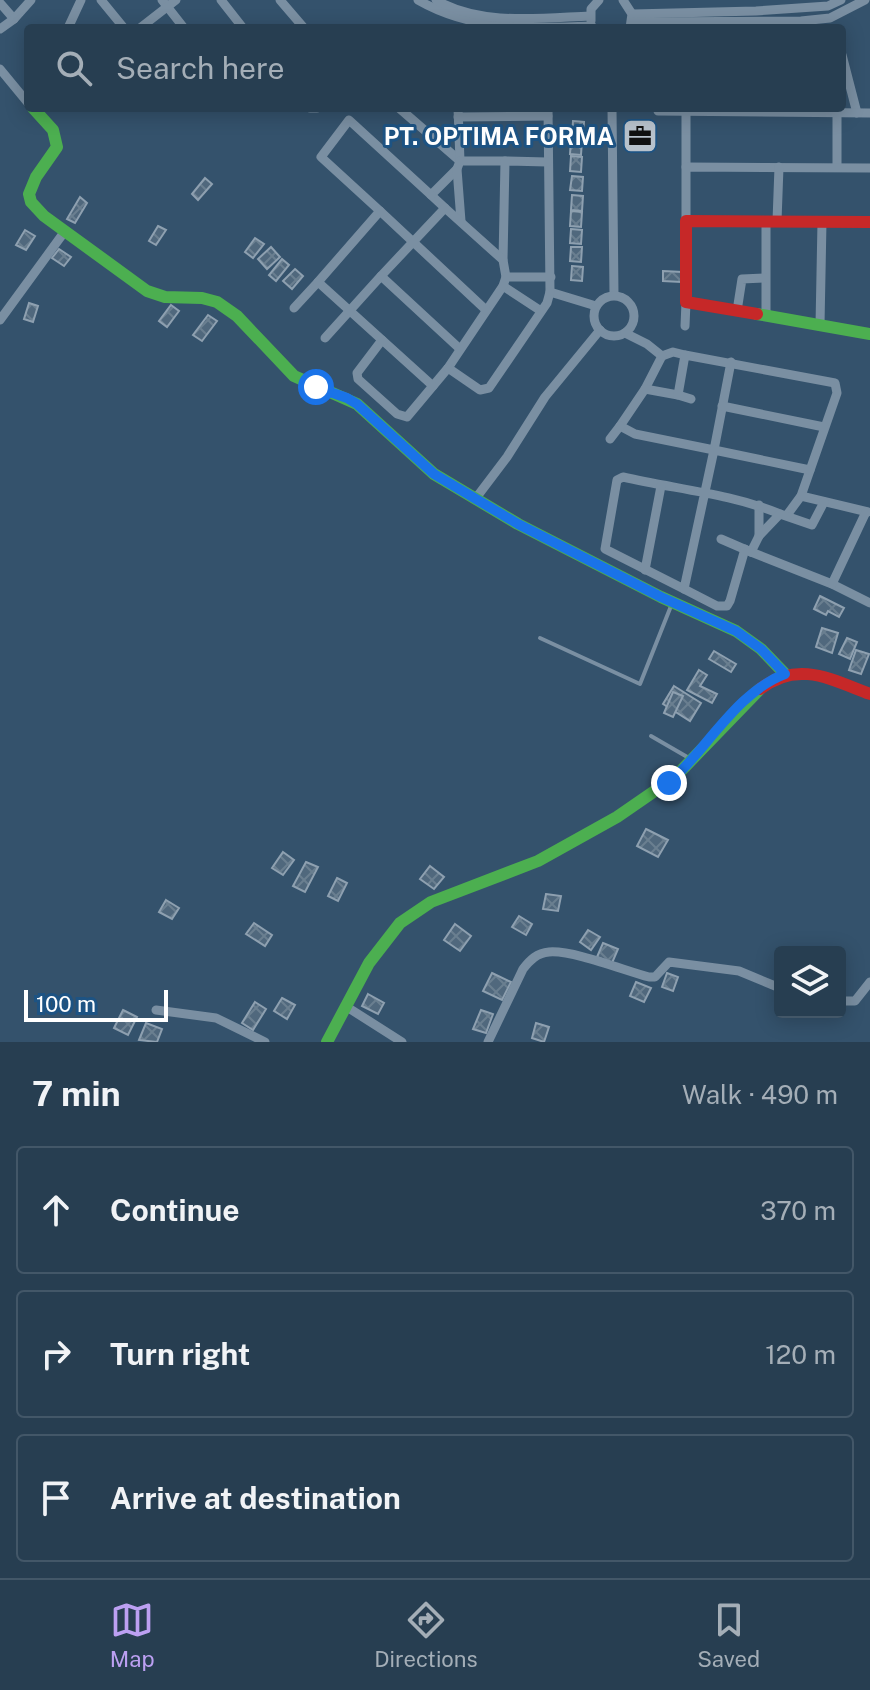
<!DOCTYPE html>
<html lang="en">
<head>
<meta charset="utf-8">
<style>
	body { margin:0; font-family:"Public Sans",sans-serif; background:#33495b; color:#f1f3f6 }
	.controls { position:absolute; right:24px; bottom:24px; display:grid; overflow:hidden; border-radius:8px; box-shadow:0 4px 20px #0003 }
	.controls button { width:72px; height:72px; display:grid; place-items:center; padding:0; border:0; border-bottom:2px solid #435768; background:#273e51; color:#f1f3f6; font:40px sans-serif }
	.scale { position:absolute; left:24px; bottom:20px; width:144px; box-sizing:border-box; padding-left:8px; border:4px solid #fff; border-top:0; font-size:22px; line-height:28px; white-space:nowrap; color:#fff; -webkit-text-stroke:6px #1d5383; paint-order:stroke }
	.stop { position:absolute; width:24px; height:24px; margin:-18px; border:6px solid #1a73e8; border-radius:50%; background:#fff }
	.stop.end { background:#1a73e8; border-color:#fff; box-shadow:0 2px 8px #0008 }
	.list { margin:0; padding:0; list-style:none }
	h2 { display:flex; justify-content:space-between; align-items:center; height:104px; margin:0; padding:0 32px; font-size:34px }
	h2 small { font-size:26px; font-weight:400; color:#a4aeb7 }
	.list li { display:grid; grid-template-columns:52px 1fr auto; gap:24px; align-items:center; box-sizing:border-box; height:128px; margin:0 16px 16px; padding:0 16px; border:2px solid #435768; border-radius:8px }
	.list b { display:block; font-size:30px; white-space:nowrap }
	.list em { font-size:26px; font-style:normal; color:#a4aeb7 }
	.icon { flex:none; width:44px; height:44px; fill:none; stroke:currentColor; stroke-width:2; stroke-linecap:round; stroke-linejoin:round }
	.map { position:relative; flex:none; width:870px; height:1042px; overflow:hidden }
	.search { position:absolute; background:#273e51; box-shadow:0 4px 20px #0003; left:24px; right:24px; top:24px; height:88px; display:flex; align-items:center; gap:20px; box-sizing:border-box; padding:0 28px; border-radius:8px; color:#a4aeb7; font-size:30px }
	.sheet { height:536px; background:#273e51 }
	nav { display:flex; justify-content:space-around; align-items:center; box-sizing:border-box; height:112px; border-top:2px solid #435768; background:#273e51; font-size:22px; color:#a4aeb7 }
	nav a { display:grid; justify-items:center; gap:4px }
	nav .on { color:#bca0f2 }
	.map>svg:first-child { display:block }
	.building { fill:url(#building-cross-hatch); stroke:#8ea0b0; stroke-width:2 }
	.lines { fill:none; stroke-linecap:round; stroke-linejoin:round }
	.lane { stroke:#7a8fa2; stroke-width:4 }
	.street { stroke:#7a8fa2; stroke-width:9 }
	.fast { stroke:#4caf50; stroke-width:12 }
	.jam { stroke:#c62828; stroke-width:12 }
	.route { stroke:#1a73e8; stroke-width:10 }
	.labels { text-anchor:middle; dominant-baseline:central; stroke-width:6; stroke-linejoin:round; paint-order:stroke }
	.poi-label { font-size:24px; font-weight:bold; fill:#fff; stroke:#1d5383; text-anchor:end }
</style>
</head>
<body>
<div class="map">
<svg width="870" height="1042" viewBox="0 0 870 1042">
	<defs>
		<pattern id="building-cross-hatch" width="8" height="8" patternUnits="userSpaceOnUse" patternTransform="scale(2)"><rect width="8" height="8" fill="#50687d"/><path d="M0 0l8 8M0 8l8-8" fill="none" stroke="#6a7f90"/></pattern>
	</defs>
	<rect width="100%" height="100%" fill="#34526c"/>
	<g class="building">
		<polygon points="573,121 584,122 583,137 572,136"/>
		<polygon points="571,139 582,140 581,155 570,154"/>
		<polygon points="571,156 582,157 581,172 570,171"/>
		<polygon points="572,176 583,177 582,191 570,190"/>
		<polygon points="205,178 212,184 198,200 192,194"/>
		<polygon points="572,195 583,196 582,211 571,210"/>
		<polygon points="80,197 87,203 75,223 67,219"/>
		<polygon points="571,211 582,212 581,227 570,226"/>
		<polygon points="158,226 166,230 156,245 149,241"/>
		<polygon points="571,229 582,230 581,244 570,243"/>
		<polygon points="25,230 35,236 26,250 16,245"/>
		<polygon points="255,238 264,244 253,258 245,252"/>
		<polygon points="271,247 280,257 267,269 258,259"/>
		<polygon points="571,247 582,247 581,262 570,261"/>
		<polygon points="59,249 71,257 64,266 52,258"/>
		<polygon points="282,259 289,265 276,281 269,275"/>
		<polygon points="572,266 583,267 582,281 571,280"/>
		<polygon points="295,269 303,276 292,289 283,281"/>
		<polygon points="663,271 682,272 681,282 663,281"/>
		<polygon points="29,303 38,306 33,322 24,319"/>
		<polygon points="171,305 179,311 167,327 159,321"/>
		<polygon points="208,315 217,321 202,341 193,335"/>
		<polygon points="820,596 844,608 839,617 828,611 826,615 814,609"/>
		<polygon points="822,628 838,633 832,653 816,647"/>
		<polygon points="847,638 857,642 850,659 839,654"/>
		<polygon points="856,650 869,654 861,674 849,670"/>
		<polygon points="714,651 736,664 731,672 709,659"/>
		<polygon points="699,670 707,675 700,686 717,694 712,703 687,690"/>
		<polygon points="674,686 701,703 690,721 663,704"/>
		<polygon points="673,692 683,696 673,717 664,713"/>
		<polygon points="646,829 668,840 658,857 637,846"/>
		<polygon points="283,852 294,860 283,875 272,868"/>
		<polygon points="306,862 318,867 305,892 293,886"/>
		<polygon points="430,866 444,877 434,889 420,879"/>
		<polygon points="337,878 347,883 338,901 328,896"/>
		<polygon points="546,894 561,896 558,911 543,909"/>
		<polygon points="166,900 179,908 172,919 159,912"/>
		<polygon points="519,916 532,924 526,935 512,927"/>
		<polygon points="254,923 272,935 265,946 246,934"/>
		<polygon points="455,924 471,936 460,951 444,940"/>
		<polygon points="588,930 600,937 591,950 580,942"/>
		<polygon points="603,943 618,949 612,963 597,957"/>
		<polygon points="492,973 511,982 502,1000 483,991"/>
		<polygon points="667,973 678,977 673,991 662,987"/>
		<polygon points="636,982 651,988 644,1002 630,996"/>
		<polygon points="368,994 384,1003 378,1014 362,1006"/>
		<polygon points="282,998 295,1005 287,1019 274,1011"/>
		<polygon points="255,1002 266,1009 253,1030 242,1023"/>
		<polygon points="123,1010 137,1017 128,1035 114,1028"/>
		<polygon points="481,1010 493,1014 486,1033 473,1029"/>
		<polygon points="146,1023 162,1029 157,1042 139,1040"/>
		<polygon points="536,1023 549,1027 544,1042 532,1038"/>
	</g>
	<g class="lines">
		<g class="lane">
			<polyline points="540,638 640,684 671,606"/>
			<polyline points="651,736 689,758"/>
		</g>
		<g class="street">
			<polyline points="101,0 124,28"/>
			<polyline points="162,0 184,28"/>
			<polyline points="221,0 243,28"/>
			<polyline points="280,0 304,28"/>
			<path d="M418,0C472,31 531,29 592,26"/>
			<path d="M436,0C480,26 541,18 590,16"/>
			<polyline points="623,0 632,14 630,28"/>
			<polyline points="0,3 14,19"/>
			<polyline points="632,14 756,11 828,6 841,0"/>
			<polyline points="591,21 591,9 599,0"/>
			<polyline points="633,22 801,21 830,18 865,0"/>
			<polyline points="68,28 81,0"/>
			<polyline points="140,28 176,0"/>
			<polyline points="0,29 14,19 31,0"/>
			<polyline points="842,55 857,113"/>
			<polyline points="0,69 28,103"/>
			<polyline points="310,108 317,108"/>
			<polyline points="399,108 460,161"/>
			<polyline points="458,108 460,161"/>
			<polyline points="548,108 550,292 596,306"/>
			<polyline points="612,108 614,295"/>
			<polyline points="658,111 870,113"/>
			<polyline points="686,111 686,167"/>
			<polyline points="458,117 548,116"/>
			<polyline points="837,167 837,113"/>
			<polyline points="445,208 431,195 457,169"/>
			<polyline points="380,211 321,157 349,120 431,195"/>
			<polyline points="461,221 457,169 460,161 505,161"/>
			<polyline points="686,221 686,167 870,168"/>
			<polyline points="766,221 766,316"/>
			<polyline points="777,221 779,167"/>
			<polyline points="503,260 505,161 547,162"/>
			<polyline points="381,276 445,208 503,260 506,277"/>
			<polyline points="503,286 541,311"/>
			<circle cx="614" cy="316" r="20"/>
			<polyline points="294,308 318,282"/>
			<polyline points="737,311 742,279 765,278"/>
			<polyline points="0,320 65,231"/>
			<polyline points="820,325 822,222"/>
			<polyline points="685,326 686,302"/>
			<polyline points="625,333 647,344 662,356 673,352 685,355"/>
			<polyline points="325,338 381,276 460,349"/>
			<polyline points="382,340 357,373 358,379 397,414 407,417 448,368 503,286 506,277 551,277"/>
			<polyline points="662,356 645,389 620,426 635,434 714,450 731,362"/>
			<polyline points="448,368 480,390 489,388 547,303 550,292"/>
			<polyline points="433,386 318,282 380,211 486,310"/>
			<polyline points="645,389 678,395"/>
			<polyline points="691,399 678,395 685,355 835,383 837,393 801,496 787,515"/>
			<polyline points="722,406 824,427"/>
			<polyline points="610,439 620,426"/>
			<polyline points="801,496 868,512"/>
			<polyline points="476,498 507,457 545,397 600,330"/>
			<polyline points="759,505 759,536"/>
			<path d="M780,514C732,494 675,489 623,477L617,480L605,549L684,589L714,450L810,470"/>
			<polyline points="721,539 751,552 759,536 780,514 812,525 824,502"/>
			<polyline points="751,552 832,584 870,603"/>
			<polyline points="645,570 661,486"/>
			<polyline points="832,584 866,512"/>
			<polyline points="684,589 717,606 727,606 730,601 745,549"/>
			<polyline points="840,1001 855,1001 870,982"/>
			<polyline points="347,1007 402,1042"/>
			<polyline points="156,1010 216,1018 265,1042"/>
			<path d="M488,1042L523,969C530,960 537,953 549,952C573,950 623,970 649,977H655L669,962L739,971L780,988"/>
		</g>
		<g class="fast">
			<polyline points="33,108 53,130 57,147 36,177 29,194 31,202 44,216 147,291 165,297 202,298 217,302 237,316 294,376 357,404 434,474 518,524 661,597 736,631 761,649 785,674"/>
			<polyline points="757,314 870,334"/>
			<polyline points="327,1042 369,963 400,923 431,902 538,861 617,817 675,777 760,689"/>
		</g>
		<g class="jam">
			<polyline points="757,314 686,302 686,221 870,222"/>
			<path d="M760,689C798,660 830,679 870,694"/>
		</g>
	</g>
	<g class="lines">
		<path class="route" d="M316,387L347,398L357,404L434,474L518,524L661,597L736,631L761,649L785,674C738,691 705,751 669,783"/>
	</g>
	<defs>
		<g id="office-square" transform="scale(1.8)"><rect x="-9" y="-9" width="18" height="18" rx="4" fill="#b8c2cc" stroke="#1d5383"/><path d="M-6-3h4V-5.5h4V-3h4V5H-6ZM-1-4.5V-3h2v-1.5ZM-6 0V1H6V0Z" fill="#111"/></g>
	</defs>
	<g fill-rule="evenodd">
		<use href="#office-square" x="640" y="136"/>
	</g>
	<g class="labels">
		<g class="poi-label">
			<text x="614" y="136">PT. OPTIMA FORMA</text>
		</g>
	</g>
</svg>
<div class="controls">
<button><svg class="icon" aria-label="layers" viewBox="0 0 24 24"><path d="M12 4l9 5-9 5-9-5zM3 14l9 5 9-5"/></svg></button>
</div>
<div class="scale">100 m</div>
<div class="stop" style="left:316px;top:387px"></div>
<div class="stop end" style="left:669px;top:783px"></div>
<div class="search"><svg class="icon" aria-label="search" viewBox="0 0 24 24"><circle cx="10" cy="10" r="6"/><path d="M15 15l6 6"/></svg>Search here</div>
</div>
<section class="sheet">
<h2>7 min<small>Walk · 490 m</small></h2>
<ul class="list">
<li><svg class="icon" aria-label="ahead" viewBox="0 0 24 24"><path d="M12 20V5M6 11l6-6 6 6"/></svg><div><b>Continue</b></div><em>370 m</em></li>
<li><svg class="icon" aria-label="right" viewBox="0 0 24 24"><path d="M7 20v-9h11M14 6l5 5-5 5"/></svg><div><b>Turn right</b></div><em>120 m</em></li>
<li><svg class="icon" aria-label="arrive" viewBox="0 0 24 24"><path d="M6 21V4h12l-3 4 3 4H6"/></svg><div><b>Arrive at destination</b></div></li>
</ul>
</section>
<nav>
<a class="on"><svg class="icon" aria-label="map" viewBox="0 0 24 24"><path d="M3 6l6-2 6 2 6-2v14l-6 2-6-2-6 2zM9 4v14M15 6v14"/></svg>Map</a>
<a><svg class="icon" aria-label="directions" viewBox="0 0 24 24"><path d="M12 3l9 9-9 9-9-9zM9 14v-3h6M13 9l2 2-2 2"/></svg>Directions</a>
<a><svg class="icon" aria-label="saved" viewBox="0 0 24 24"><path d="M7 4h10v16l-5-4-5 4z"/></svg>Saved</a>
</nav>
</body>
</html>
